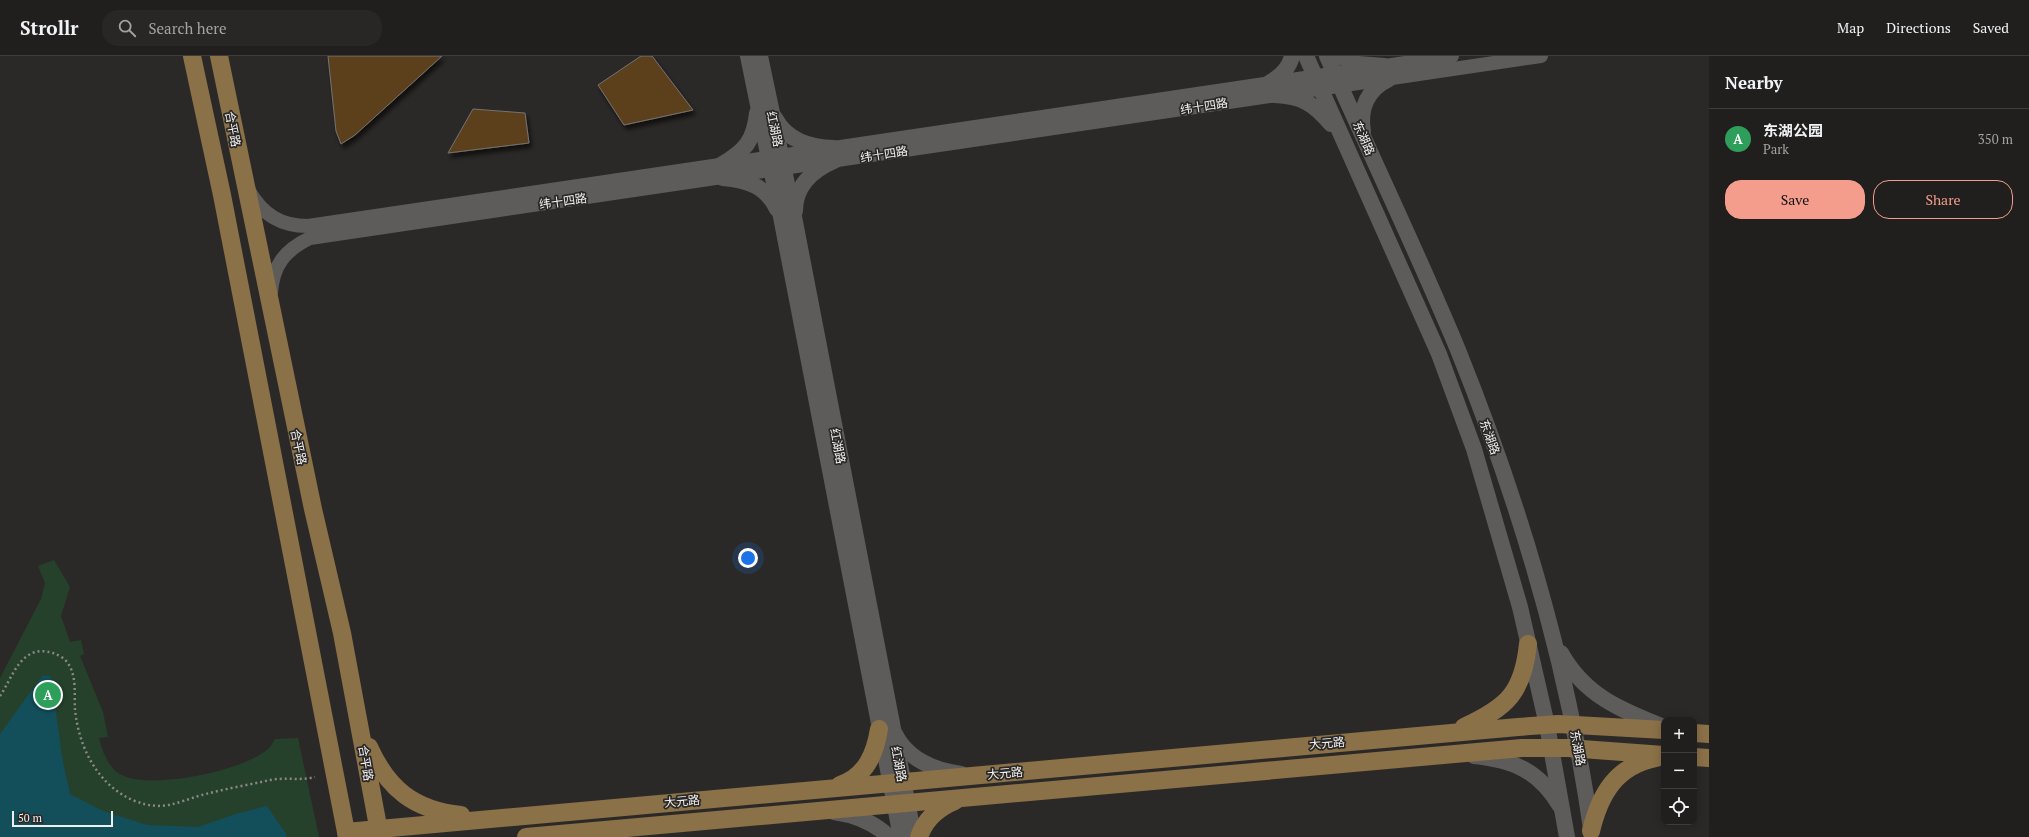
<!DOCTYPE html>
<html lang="en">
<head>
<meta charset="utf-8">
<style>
	body { margin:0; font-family:"PT Serif","Noto Sans SC",serif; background:#282726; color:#f1f3f6 }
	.controls { position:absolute; right:12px; bottom:12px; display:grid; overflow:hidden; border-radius:8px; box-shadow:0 2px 10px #0003 }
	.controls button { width:36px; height:36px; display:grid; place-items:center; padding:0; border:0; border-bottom:1px solid #3d3d3b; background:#201f1d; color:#f1f3f6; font:20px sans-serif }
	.scale { position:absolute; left:12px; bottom:10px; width:101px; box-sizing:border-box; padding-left:4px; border:2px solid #f1efee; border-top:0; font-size:11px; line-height:14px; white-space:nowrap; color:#f1efee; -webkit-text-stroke:3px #2b2927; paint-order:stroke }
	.you { position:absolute; left:748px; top:502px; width:14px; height:14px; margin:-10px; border:3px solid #fff; border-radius:50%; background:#1a73e8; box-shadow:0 0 0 6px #1a73e833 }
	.badge { display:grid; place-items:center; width:26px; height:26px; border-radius:50%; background:#f49d8c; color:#fff; font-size:13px; font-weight:700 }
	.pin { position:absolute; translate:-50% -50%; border:2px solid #fff; box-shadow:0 1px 4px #0006 }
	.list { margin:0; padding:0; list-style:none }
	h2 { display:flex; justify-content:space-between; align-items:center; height:52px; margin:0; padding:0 16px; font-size:17px }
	h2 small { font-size:13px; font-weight:400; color:#a2a2a4 }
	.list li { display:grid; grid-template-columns:26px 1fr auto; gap:12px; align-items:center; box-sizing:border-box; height:60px; padding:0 16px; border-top:1px solid #3d3d3b }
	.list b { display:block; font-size:15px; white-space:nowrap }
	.list p { margin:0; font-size:13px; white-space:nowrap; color:#a2a2a4 }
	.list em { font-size:13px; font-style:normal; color:#a2a2a4 }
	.actions { display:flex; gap:8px; padding:12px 16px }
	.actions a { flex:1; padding:9px 0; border:1px solid #f49d8c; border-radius:16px; text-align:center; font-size:14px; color:#f49d8c }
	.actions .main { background:#f49d8c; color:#111 }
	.icon { flex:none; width:22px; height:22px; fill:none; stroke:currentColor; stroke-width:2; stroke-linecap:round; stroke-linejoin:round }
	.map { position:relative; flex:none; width:1709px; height:781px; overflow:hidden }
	header { display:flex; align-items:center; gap:24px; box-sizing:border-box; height:56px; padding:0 20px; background:#201f1d; border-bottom:1px solid #3d3d3b }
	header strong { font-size:19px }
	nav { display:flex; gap:22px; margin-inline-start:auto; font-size:14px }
	.search { width:280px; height:36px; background:#282726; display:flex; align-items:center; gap:10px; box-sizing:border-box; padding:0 14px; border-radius:16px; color:#a2a2a4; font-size:15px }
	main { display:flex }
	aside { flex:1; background:#201f1d }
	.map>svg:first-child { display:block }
	.green { fill:#25412b }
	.water { fill:#124f5a }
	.building { fill:#5b3f1e; stroke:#757371; filter:url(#shadow) }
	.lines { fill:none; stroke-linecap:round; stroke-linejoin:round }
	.path { stroke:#8a8887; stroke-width:2.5; stroke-dasharray:2 3; stroke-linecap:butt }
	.tertiary { stroke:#5e5c5a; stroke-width:14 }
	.secondary { stroke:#5e5c5a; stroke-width:16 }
	.primary { stroke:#8b7148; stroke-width:18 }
	.labels { text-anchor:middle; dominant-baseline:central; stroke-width:3.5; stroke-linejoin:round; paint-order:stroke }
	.street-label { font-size:12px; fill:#f1efee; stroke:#2b2927 }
</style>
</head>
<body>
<header>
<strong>Strollr</strong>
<div class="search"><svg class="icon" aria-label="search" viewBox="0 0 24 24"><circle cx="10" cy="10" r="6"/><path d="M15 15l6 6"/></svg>Search here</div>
<nav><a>Map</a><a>Directions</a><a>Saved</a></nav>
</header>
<main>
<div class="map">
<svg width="1709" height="781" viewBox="0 0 1709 781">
	<defs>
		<filter id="shadow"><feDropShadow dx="2.5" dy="4.5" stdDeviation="2" flood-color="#0009"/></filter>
	</defs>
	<rect width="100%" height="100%" fill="#2b2927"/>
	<path class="green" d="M54,504L70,531L61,560L70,586L81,584L84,598L80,600L103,656L108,681L99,682C102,694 107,709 118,717C145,736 244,715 268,693C271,691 273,686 275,683L298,682L319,781H0V622L41,543L45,527L38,510Z"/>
	<polygon class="water" points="42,620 51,620 62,701 70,738 103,755 147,769 198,771 239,757 267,750 286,778 286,781 0,781 0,678"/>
	<g class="building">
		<polygon points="328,0 442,0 355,79 341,88 336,75"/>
		<polygon points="641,0 652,0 693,54 624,69 598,29"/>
		<polygon points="473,53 525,57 529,87 448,97"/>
	</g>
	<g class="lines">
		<path class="path" d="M0,640C13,621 21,587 53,597C59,599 66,603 69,609C77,622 74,641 75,654C79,692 98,730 135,745C163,756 177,746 202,739C224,733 248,729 270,724C285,721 300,725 315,721"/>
		<g class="tertiary">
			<path d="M249,135C263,159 281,170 308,170L1452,0"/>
			<path d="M271,237C273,209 285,194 310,182L1541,0"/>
		</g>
		<g class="secondary">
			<polyline points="748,0 781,161 901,781"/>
			<polyline points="760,0 795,166 914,781"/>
			<polyline points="1306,0 1439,298 1474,393 1520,551 1547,669 1567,781"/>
			<path d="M1327,0C1370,98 1417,195 1458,294C1520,448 1568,609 1591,773"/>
			<polyline points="1339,0 1358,8 1384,10"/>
			<path d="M1269,27C1280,21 1289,13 1292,0"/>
			<path d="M1275,39C1302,40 1314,48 1331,68"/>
			<path d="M775,62C787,85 810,91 834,92"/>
			<path d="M1363,76C1359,52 1368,33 1389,23"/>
			<path d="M721,109C745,95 754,85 757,57"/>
			<path d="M723,122C747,124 766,130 777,153"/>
			<path d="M795,155C795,130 813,114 834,105"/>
			<path d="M1561,597C1585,640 1621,654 1664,671"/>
			<path d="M895,678C908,704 934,714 961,718"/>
			<path d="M1474,700C1514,704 1539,715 1560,750"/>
			<path d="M834,756C855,759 874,766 889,781"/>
		</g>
		<g class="primary">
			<polyline points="192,0 222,139 347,781"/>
			<polyline points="219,0 313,453 342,577 380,781"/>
			<path d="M1464,671C1508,651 1523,636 1528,588"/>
			<polyline points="1694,677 1709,678"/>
			<path d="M369,691C388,733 414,754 461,759"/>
			<polyline points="1694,701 1709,702"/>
			<path d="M840,729C866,720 875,698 879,673"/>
			<path d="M1591,775C1600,738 1616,710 1656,702"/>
			<polyline points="346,776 1518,671 1558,668 1664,674"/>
			<polyline points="526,781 1522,692 1568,692 1664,699"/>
			<path d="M919,781C925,763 938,752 955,745"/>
		</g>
	</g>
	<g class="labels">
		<g class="street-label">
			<text transform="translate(1204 50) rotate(-9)">纬十四路</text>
			<text transform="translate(233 73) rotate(79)">合平路</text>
			<text transform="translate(775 73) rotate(78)">红湖路</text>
			<text transform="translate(1364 82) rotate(66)">东湖路</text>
			<text transform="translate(884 98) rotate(-9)">纬十四路</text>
			<text transform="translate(563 145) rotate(-8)">纬十四路</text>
			<text transform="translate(1490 381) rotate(70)">东湖路</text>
			<text transform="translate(838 390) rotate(79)">红湖路</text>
			<text transform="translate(299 391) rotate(78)">合平路</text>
			<text transform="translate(1327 687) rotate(-5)">大元路</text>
			<text transform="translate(1578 692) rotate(79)">东湖路</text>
			<text transform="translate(366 707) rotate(80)">合平路</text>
			<text transform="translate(899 708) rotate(79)">红湖路</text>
			<text transform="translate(1005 717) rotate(-5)">大元路</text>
			<text transform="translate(682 745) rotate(-5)">大元路</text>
		</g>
	</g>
</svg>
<div class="controls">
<button>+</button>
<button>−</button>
<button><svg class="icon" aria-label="locate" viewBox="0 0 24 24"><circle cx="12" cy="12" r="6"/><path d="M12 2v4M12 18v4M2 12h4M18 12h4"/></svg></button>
</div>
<div class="scale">50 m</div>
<div class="you"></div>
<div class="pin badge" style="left:48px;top:639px;background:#2e9e5b">A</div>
</div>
<aside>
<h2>Nearby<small></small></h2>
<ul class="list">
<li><span class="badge" style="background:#2e9e5b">A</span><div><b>东湖公园</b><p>Park</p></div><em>350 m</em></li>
</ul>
<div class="actions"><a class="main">Save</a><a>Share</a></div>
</aside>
</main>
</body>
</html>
